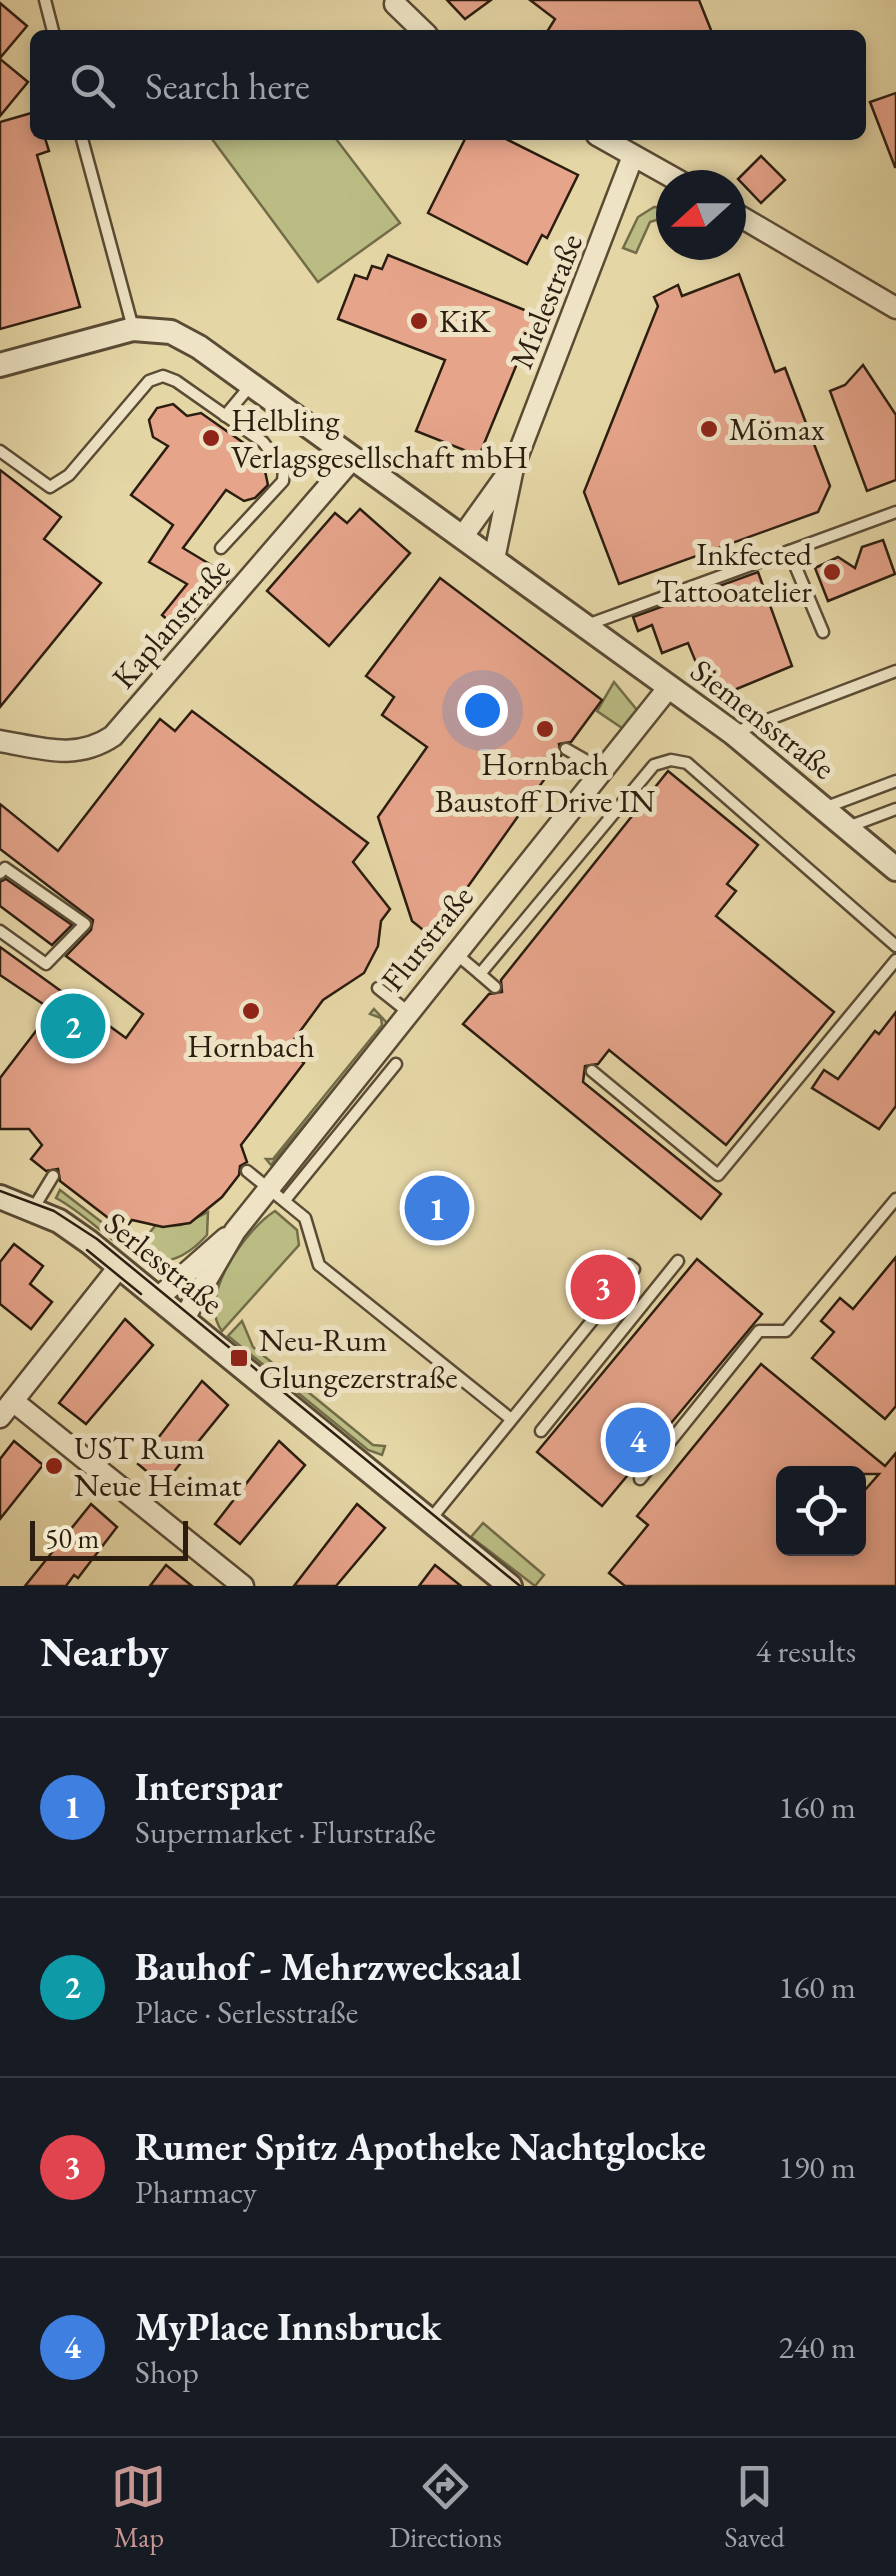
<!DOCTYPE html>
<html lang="en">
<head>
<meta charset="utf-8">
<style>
	body { margin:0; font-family:"EB Garamond",serif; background:#20242c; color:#f1f3f6 }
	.controls { position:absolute; right:30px; bottom:30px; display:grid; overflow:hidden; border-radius:15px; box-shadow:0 5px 15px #0003 }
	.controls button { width:90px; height:90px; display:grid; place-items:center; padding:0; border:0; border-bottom:2px solid #363941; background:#171b24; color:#f1f3f6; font:50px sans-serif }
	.compass { position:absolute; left:656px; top:170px; width:90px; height:90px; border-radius:50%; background:#171b24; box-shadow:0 5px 15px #0003; rotate:249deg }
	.scale { position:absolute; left:30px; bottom:25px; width:158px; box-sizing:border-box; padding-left:10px; border:5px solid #2b1d0f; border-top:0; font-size:28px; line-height:35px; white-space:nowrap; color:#2b1d0f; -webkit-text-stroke:8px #eee4c5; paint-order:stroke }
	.you { position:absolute; left:482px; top:710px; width:35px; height:35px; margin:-25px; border:8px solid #fff; border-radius:50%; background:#1a73e8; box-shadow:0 0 0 15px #1a73e833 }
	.badge { display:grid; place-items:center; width:65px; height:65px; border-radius:50%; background:#c59692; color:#fff; font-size:32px; font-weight:700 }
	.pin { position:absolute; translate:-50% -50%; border:5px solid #fff; box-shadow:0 2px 10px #0006 }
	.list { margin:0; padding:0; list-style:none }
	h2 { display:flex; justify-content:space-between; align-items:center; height:130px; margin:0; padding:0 40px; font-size:42px }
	h2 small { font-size:32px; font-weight:400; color:#9ea1a6 }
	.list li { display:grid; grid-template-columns:65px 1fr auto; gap:30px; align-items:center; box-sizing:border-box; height:180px; padding:0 40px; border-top:2px solid #363941 }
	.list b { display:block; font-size:38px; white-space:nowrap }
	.list p { margin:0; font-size:32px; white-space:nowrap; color:#9ea1a6 }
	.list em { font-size:32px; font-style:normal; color:#9ea1a6 }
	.icon { flex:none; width:55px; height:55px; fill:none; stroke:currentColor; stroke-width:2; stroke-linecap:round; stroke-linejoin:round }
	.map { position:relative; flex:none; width:896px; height:1586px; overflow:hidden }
	.search { position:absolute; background:#171b24; box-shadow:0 5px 15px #0003; left:30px; right:30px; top:30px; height:110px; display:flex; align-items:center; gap:25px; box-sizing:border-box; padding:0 35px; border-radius:15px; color:#9ea1a6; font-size:38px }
	.sheet { height:850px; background:#171b24 }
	nav { display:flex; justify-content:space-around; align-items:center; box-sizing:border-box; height:140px; border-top:2px solid #363941; background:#171b24; font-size:28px; color:#9ea1a6 }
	nav a { display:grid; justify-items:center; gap:5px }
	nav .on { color:#c59692 }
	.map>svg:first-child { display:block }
	.green { fill:#babc83; stroke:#726c49; stroke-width:2.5 }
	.building { fill:#e6a48b; stroke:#2b1d0f; stroke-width:2.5; fill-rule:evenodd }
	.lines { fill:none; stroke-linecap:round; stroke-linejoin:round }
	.service-casing { stroke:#5a4b35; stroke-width:15 }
	.minor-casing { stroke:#5a4b35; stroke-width:25 }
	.tertiary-casing { stroke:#5a4b35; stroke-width:28 }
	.service { stroke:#eee4c5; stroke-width:10 }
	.minor { stroke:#eee4c5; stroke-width:20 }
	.tertiary { stroke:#eee4c5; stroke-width:22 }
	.tram { stroke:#2b1d0f; stroke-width:2.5 }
	.poi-dot { fill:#8f2418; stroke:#eee4c5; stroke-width:4 }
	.labels { text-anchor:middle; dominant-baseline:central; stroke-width:10; stroke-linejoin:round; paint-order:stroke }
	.street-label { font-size:32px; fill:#2b1d0f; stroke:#eee4c5 }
	.poi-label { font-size:32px; fill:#2b1d0f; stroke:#eee4c5; text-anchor:start }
</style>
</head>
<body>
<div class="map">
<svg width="896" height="1586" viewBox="0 0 896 1586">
	<rect width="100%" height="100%" fill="#e5d6a6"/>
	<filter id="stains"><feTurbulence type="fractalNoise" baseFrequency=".002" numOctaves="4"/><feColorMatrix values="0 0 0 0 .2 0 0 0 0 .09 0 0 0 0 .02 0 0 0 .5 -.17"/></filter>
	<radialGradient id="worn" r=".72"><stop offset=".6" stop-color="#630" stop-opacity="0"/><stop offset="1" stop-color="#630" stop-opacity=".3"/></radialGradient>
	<g class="green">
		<polygon points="209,135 333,135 400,223 318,282"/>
		<polygon points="654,207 671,208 671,215 650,222 636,253 623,248 638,217"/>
		<polygon points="614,682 637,710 622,728 597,711"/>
		<polygon points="374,1009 388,1024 271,1165 266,1159 273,1159 382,1025 381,1018 370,1014"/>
		<path d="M60,1190L130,1244L136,1236L143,1241L155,1226L181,1225L208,1212L207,1235C148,1300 112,1228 56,1198Z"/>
		<path d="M275,1211L297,1230L299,1245L222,1331C196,1298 246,1229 275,1211Z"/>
		<polygon points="242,1321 253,1347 373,1445 385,1446 382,1455 368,1450 228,1336"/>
		<polygon points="483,1523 544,1575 535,1586 471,1537"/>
	</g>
	<g class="building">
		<polygon points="447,0 491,0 465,19"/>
		<polygon points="530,0 699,0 713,35 545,35 555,19"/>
		<polygon points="0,3 27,26 0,58"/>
		<polygon points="0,59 28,82 0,116"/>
		<polygon points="896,93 896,167 895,167 870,102"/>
		<polygon points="35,112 35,135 44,135 49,151 37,155 80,307 0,329 0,122"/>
		<polygon points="467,135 498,135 578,175 547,238 542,235 527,264 428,213"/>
		<polygon points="761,156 785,180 761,203 738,179"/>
		<polygon points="388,255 537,315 479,456 416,431 445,360 338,319 355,275 367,279 372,266 382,269"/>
		<polygon points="739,274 775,372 785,368 830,486 818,512 619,584 584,492 658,306 654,297 678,285 682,296"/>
		<polygon points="863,365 896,415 896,480 867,491 830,391 845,385"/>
		<polygon points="173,404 187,416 201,413 248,446 250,461 265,471 268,485 255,498 244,501 226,490 183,548 231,577 182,632 162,615 187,584 149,562 173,525 131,495 168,446 153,437 149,420 157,408"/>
		<polygon points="0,470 61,517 44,539 101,583 0,707"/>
		<polygon points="360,509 410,553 329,646 267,591 335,513 347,523"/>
		<polygon points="883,540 895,574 828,601 815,568 838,557 855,568 862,547"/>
		<polygon points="758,572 792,666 722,695 713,673 702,677 688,643 662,653 652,625 638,631 633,617"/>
		<polygon points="440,578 602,700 571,742 559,744 561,756 432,937 412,921 378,817 427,747 382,715 394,697 366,676"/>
		<polygon points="192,711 368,843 353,862 390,909 381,921 378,946 364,973 323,1000 287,1049 304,1063 241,1145 247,1162 240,1166 239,1175 222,1197 190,1223 163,1227 132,1220 124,1230 60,1181 58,1169 46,1171 31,1159 42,1145 29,1129 0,1129 0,1078 52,1010 0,975 0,947 126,1038 143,1014 66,956 91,930 93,920 0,849 0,804 58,851 160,719 175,731"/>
		<polygon points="668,771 758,845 727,884 736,891 716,916 834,1012 726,1145 609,1050 598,1064 585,1066 583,1082 721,1194 701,1219 463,1024 489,994 502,992 501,980"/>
		<polygon points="6,879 72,925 52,945 0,906 0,882"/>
		<polygon points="896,1012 896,1106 879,1129 812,1088 824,1070 838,1079 875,1031 879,1034"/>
		<polygon points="14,1244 43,1266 30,1284 52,1302 31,1329 0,1304 0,1262"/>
		<polygon points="896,1257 896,1406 885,1419 812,1358 834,1332 821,1321 840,1298 853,1309"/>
		<polygon points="697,1259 762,1314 602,1506 537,1452"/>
		<polygon points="125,1319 153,1345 86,1424 59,1403"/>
		<path d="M761,1364L885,1466L896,1453V1586H625L609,1573L648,1525L637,1516ZM784,1474H879L858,1498V1548H784Z"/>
		<polygon points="202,1381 228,1405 163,1485 138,1464"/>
		<polygon points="14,1441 43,1465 0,1519 0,1459"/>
		<polygon points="279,1441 305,1465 240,1544 215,1524"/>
		<polygon points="91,1504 117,1527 78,1578 74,1575 66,1586 25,1586"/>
		<polygon points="357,1504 385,1528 336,1586 294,1586"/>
		<polygon points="166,1565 192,1586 150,1586"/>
		<polygon points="435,1565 461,1586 419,1586"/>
	</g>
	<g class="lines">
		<g class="service-casing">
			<g id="service">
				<polyline points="45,0 54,35"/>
				<polyline points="81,135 133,328"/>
				<polyline points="225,416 250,386"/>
				<polyline points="0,451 50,487 69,475 149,381 163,376 176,381 263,442 284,469 283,481 221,548"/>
				<polyline points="789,551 823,632"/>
				<polyline points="587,625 896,512"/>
				<polyline points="733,733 896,671"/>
				<polyline points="566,749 601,769"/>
				<polyline points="824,808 896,781"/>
				<polyline points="848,827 896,809"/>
				<polyline points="0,873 5,868 85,924 46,964 0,931"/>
				<polyline points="455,953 480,974 654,765 671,760 687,763 896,946"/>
				<polyline points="480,974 495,987"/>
				<polyline points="378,988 407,1011"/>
				<polyline points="592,1071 718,1175 896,960"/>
				<polyline points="247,1171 305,1218 319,1265 511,1419"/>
				<polyline points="285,1200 396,1064"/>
				<polyline points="33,1209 53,1176"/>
				<polyline points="541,1431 678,1261"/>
				<polyline points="640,1479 759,1331 786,1331 896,1199"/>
				<polyline points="430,1520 634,1269 629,1265"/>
			</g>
		</g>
		<g class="minor-casing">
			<g id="minor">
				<polyline points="395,4 427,35"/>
				<polyline points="597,135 686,185"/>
				<polyline points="731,211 896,308"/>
				<polyline points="463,536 508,473"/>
				<polyline points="494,559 513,468 633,156"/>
				<path d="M0,741C41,748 76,761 113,736L352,459"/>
				<polyline points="158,1298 226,1238"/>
				<polyline points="183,1320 235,1231 669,687"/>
				<polyline points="13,1401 243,1586"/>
				<polyline points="0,1417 119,1267"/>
			</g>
		</g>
		<g class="tertiary-casing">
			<g id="tertiary">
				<polyline points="0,365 133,329 171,332 199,347 733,733 896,869"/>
				<polyline points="0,1197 59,1221 89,1242 510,1586"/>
			</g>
		</g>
		<use href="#service" class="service"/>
		<use href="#minor" class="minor"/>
		<use href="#tertiary" class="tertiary"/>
		<g class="tram">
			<polyline points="0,1191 54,1211 97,1239 520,1586"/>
			<polyline points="87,1250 141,1294"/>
		</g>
	</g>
	<g class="poi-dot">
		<circle cx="419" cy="321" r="10"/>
		<circle cx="709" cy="429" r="10"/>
		<circle cx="211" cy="438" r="10"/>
		<circle cx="832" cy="572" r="10"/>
		<circle cx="545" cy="729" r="10"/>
		<circle cx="251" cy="1011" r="10"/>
		<rect x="229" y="1348" width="20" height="20" rx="5"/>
		<circle cx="54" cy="1466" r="10"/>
	</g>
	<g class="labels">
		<g class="street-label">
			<text transform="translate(546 301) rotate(-68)">Mielestraße</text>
			<text transform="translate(171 623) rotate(-49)">Kaplanstraße</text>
			<text transform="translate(763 719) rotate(38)">Siemensstraße</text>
			<text transform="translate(427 938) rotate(-51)">Flurstraße</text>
			<text transform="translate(164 1263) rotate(39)">Serlesstraße</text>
		</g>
		<g class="poi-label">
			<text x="439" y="321">KiK</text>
			<text x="231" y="420">Helbling<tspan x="231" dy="37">Verlagsgesellschaft mbH</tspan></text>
			<text x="729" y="429">Mömax</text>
			<text x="812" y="554" text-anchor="end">Inkfected<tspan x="812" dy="37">Tattooatelier</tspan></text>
			<text x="545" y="764" text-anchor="middle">Hornbach<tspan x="545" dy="37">Baustoff Drive IN</tspan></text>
			<text x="251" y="1046" text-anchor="middle">Hornbach</text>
			<text x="259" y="1340">Neu-Rum<tspan x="259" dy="37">Glungezerstraße</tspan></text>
			<text x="74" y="1448">UST Rum<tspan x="74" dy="37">Neue Heimat</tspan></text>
		</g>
	</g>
	<rect width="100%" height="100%" filter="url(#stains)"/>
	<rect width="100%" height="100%" fill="url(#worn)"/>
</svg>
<div class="controls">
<button><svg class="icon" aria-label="locate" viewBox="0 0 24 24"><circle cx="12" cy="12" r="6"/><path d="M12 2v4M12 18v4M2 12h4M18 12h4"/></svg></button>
</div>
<svg class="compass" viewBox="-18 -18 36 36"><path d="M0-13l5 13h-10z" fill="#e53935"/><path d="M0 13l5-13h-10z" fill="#9ea1a6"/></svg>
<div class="scale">50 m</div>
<div class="you"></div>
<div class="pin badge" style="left:437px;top:1208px;background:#3f7fe0">1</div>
<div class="pin badge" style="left:73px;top:1026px;background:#0f9aa8">2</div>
<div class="pin badge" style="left:603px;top:1287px;background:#e0444e">3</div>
<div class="pin badge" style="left:638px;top:1440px;background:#3f7fe0">4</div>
<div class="search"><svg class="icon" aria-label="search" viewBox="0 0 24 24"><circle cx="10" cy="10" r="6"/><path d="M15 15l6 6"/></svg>Search here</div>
</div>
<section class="sheet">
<h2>Nearby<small>4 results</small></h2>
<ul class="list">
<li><span class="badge" style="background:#3f7fe0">1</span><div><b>Interspar</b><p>Supermarket · Flurstraße</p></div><em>160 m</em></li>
<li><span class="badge" style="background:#0f9aa8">2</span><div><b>Bauhof - Mehrzwecksaal</b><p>Place · Serlesstraße</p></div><em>160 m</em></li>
<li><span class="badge" style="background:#e0444e">3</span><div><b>Rumer Spitz Apotheke Nachtglocke</b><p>Pharmacy</p></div><em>190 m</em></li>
<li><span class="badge" style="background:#3f7fe0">4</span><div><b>MyPlace Innsbruck</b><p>Shop</p></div><em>240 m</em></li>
</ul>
</section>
<nav>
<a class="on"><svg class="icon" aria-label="map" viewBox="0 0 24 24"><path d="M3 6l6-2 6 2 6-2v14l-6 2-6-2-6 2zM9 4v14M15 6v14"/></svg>Map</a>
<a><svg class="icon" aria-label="directions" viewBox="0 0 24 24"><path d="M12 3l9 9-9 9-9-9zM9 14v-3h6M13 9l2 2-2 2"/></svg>Directions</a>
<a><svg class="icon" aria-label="saved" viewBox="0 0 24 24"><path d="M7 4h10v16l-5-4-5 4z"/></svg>Saved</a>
</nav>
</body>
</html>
